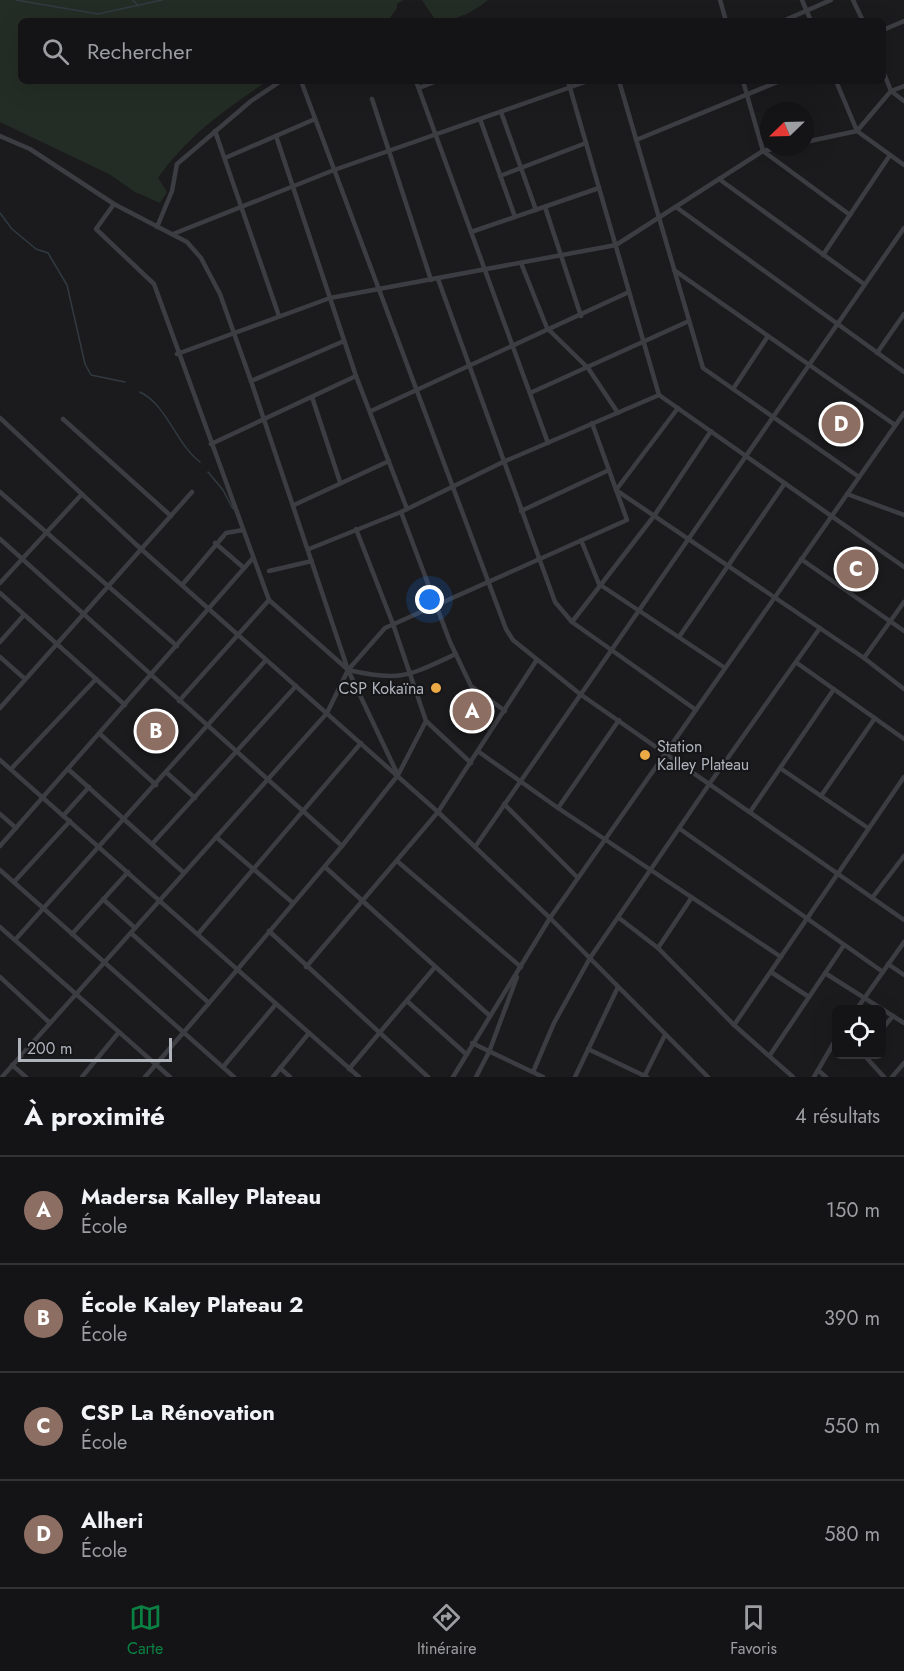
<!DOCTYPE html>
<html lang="fr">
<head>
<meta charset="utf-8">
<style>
	body { margin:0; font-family:Jost,sans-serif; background:#1d1d1f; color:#f1f3f6 }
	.controls { position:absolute; right:18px; bottom:18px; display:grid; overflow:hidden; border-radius:9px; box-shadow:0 6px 24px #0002 }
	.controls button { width:54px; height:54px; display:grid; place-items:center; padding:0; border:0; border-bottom:2px solid #333335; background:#141416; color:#f1f3f6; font:30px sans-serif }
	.compass { position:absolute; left:760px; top:102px; width:54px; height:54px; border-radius:50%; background:#141416; box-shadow:0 6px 24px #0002; rotate:247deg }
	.scale { position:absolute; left:18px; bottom:15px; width:154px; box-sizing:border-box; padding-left:6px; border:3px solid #aeb3bc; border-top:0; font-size:16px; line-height:21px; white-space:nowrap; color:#aeb3bc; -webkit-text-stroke:4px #161618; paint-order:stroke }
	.you { position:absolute; left:430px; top:600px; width:21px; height:21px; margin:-15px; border:4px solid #fff; border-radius:50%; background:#1a73e8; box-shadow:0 0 0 9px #1a73e833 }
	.badge { display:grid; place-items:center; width:39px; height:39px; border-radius:50%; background:#0b8043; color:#fff; font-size:20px; font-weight:700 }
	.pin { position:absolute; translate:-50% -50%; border:3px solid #fff; box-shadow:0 2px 6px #0006 }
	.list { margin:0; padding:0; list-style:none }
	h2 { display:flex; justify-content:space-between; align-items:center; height:78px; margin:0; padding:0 24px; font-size:26px }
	h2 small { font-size:20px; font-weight:400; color:#9d9ea1 }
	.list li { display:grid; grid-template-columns:39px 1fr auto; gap:18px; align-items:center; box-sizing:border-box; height:108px; padding:0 24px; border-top:2px solid #333335 }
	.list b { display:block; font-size:22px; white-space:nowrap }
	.list p { margin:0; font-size:20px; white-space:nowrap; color:#9d9ea1 }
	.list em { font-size:20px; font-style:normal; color:#9d9ea1 }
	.icon { flex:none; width:33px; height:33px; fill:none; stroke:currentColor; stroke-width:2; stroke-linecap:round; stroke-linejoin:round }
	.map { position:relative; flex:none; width:904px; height:1077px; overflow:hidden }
	.search { position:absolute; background:#141416; box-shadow:0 6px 24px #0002; left:18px; right:18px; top:18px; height:66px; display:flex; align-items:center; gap:15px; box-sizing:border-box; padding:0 21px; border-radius:9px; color:#9d9ea1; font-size:22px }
	.sheet { height:510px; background:#141416 }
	nav { display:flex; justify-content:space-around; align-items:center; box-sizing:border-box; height:84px; border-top:2px solid #333335; background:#141416; font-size:16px; color:#9d9ea1 }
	nav a { display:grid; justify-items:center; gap:3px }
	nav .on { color:#0b8043 }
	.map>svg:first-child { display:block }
	.green { fill:#242d25 }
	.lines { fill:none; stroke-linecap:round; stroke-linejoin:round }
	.stream { stroke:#313a41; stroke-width:1.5 }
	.minor { stroke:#3c3d42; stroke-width:4.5 }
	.poi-dot { fill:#ebaa45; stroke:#161618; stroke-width:2 }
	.labels { text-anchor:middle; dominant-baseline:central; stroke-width:4.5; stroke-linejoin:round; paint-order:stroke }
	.poi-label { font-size:16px; fill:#aeb3bc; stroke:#161618; text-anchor:end }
</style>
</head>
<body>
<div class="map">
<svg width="904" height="1077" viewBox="0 0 904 1077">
	<rect width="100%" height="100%" fill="#1b1b1d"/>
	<g class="green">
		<path d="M0,0H403L397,4V8L388,21H21V81H267C224,111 189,134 158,178L167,192L160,203L135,192L109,174L0,122Z"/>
		<path d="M422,0H488C474,12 455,21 436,21Z"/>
	</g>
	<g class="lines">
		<g class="stream">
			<polyline points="16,0 98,14 162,0"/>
			<polyline points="133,0 138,6"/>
			<polyline points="0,213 12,229 36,249 48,253 67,285 85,364 91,375 125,382"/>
			<path d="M140,392C167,405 176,444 200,462"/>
			<polyline points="208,472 223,490 233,509"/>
		</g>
		<g class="minor">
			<polyline points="720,0 726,21"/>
			<polyline points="802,0 811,21"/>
			<polyline points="853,0 863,21"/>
			<polyline points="783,21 831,0"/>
			<polyline points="883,30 904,21"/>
			<polyline points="883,71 891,91 904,101"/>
			<polyline points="301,81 506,629 513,640 580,694 904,920"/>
			<polyline points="416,81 548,443"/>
			<polyline points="568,81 659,395 904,567"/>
			<polyline points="619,81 703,368 859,477"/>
			<polyline points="743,81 763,151 850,215"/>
			<polyline points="836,81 857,131 891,91 904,86"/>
			<polyline points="419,88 437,81"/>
			<polyline points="372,99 431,280"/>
			<polyline points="501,112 536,210"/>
			<polyline points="480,119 515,217"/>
			<polyline points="215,131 279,316"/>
			<polyline points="0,136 30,149 114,204 187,242 201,258 220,294 251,381 348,670 397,773"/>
			<polyline points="276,136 356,376 407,509"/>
			<polyline points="636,140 780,81"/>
			<polyline points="805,142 857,131 904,165"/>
			<polyline points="225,158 315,119"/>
			<polyline points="500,176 586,143"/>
			<polyline points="719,179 864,284"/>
			<polyline points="114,204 96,229 154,284 269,600 346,668"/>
			<polyline points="545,207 581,316"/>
			<polyline points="676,207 904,372"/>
			<polyline points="157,227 172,191 177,164 251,101 281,81"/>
			<polyline points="471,232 599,188"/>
			<polyline points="173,234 334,170 588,81"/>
			<polyline points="823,255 890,155"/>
			<polyline points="521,263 547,328 588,368 618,413"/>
			<polyline points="674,270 895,425"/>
			<polyline points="438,279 555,602 572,622 696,710"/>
			<polyline points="877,353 904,314"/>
			<polyline points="177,354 330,298 616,245 763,151 782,147"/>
			<polyline points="251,381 344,341"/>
			<polyline points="733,389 768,336"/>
			<polyline points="530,393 689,321"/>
			<polyline points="312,397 340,482"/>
			<polyline points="678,408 616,490 864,658 904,689"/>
			<polyline points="371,411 629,292"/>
			<polyline points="0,418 141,549 438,812 550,918 708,1077"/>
			<polyline points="63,419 171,516"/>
			<polyline points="211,444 356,376"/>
			<polyline points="0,492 177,646"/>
			<polyline points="847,494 904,515"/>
			<polyline points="294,505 389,461"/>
			<polyline points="521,511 609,470"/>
			<polyline points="401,512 450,642 471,686 505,711"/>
			<polyline points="356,529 393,624 426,721 471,763"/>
			<polyline points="0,539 342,846"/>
			<polyline points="581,540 599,584 725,668"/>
			<polyline points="215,543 244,568"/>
			<polyline points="309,549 401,512 503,462 659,395"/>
			<polyline points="801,559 904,631"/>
			<polyline points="269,571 312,561"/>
			<polyline points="0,583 82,494"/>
			<polyline points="182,585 226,533 243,530"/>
			<polyline points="0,593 125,705"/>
			<polyline points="572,622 654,516 711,431"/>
			<polyline points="679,637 785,483"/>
			<polyline points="0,642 24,615"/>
			<polyline points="0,657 25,679"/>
			<polyline points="864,658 904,602"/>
			<polyline points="797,663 904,739"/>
			<polyline points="348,670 385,628 627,520 592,423"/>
			<polyline points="179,701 269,600"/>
			<polyline points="0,708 192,492"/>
			<polyline points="100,734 156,785"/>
			<polyline points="479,752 558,808 781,957"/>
			<polyline points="0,760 359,1077"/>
			<polyline points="780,768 868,828"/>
			<polyline points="11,769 96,679"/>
			<polyline points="68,769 184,873"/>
			<polyline points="167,773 195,798"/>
			<polyline points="821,796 875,718"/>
			<polyline points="504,804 578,878"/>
			<polyline points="558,808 619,720"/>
			<polyline points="750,812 834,689"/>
			<polyline points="0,814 16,828"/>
			<polyline points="63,816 89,787"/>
			<polyline points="680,829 883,972"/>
			<polyline points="216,837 293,903"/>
			<polyline points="152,844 296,686"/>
			<polyline points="0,846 253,558"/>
			<polyline points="475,847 904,228"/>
			<polyline points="397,861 521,967"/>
			<polyline points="325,867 490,1016"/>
			<polyline points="0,870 234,1077"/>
			<polyline points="14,882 70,821"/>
			<polyline points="872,898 904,856"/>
			<polyline points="103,899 135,928"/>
			<polyline points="619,918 658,948 734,1025 793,1077"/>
			<polyline points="0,927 170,1077"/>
			<polyline points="269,931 428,1077"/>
			<polyline points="131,933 209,1003 342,846 398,775 426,721"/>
			<polyline points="72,934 128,872"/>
			<polyline points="198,934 361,743"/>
			<polyline points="15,940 266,660"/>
			<polyline points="658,948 692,897"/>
			<polyline points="888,964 904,975"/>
			<polyline points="306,967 438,812 536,661"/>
			<polyline points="771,972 809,997"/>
			<polyline points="825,973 904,1023"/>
			<polyline points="0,977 50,1023"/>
			<polyline points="407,1001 466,1054"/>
			<polyline points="856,1010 904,942"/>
			<polyline points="734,1025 904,777"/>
			<polyline points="882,1029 893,1016"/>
			<polyline points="472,1043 543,1077"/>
			<polyline points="588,1049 647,1077"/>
			<polyline points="863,1054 884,1077"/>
			<polyline points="770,1055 844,945"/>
			<polyline points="12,1065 26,1077"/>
			<polyline points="223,1067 276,1004"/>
			<polyline points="280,1068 290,1077"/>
			<polyline points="349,1069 435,967"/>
			<polyline points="819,1071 826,1077"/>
			<polyline points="533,1072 554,1023 590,958 710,783 820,628"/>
			<path d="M2,1077L327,713L348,670C401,682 408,676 456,654"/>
			<polyline points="82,1077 119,1032"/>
			<polyline points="145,1077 209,1003"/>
			<polyline points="273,1077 309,1033"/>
			<polyline points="453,1077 550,918 904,413"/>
			<polyline points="476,1077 489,1052 517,977"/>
			<polyline points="575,1077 618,987"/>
			<polyline points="644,1077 665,1035"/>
			<polyline points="814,1077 836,1039"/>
			<polyline points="892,1077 904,1063"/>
		</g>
	</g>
	<g class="poi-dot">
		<circle cx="436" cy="688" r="6"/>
		<circle cx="645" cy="755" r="6"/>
	</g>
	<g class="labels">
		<g class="poi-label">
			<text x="424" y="688">CSP Kokaïna</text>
			<text x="657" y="746" text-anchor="start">Station<tspan x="657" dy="18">Kalley Plateau</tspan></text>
		</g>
	</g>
</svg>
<div class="controls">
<button><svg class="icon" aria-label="locate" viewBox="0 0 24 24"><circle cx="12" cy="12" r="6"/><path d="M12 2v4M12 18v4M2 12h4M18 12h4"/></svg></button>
</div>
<svg class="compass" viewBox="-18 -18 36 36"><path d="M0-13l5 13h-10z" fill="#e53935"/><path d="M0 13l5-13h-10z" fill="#9d9ea1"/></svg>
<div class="scale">200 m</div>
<div class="you"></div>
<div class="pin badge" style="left:472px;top:711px;background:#8d6e63">A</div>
<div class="pin badge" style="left:156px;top:731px;background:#8d6e63">B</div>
<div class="pin badge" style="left:856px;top:569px;background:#8d6e63">C</div>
<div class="pin badge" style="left:841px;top:424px;background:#8d6e63">D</div>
<div class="search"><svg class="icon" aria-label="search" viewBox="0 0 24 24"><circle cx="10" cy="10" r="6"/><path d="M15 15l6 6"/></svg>Rechercher</div>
</div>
<section class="sheet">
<h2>À proximité<small>4 résultats</small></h2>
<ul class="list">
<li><span class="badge" style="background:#8d6e63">A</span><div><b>Madersa Kalley Plateau</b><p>École</p></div><em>150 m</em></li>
<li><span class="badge" style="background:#8d6e63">B</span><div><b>École Kaley Plateau 2</b><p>École</p></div><em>390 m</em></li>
<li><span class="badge" style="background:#8d6e63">C</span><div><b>CSP La Rénovation</b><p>École</p></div><em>550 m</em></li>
<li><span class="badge" style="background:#8d6e63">D</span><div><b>Alheri</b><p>École</p></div><em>580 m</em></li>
</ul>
</section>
<nav>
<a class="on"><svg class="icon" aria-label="map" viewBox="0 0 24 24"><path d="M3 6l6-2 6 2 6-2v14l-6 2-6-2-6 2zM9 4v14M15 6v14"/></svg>Carte</a>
<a><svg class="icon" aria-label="directions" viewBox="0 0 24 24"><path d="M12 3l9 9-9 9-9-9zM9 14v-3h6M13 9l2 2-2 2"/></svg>Itinéraire</a>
<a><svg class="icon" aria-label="saved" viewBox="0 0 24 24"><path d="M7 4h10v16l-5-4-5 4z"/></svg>Favoris</a>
</nav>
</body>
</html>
